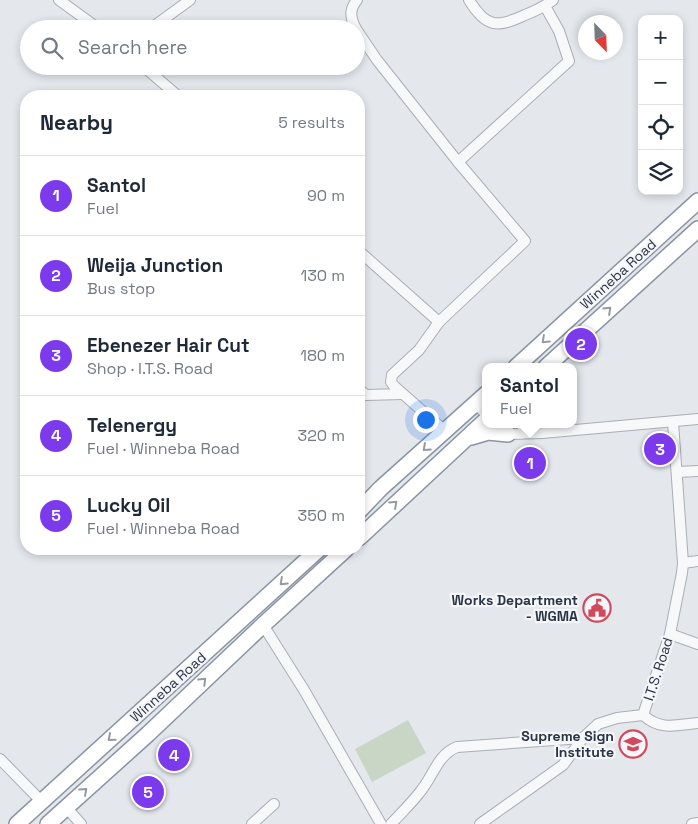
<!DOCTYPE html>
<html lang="en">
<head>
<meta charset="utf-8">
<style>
	body { margin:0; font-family:"Space Grotesk",sans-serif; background:#f6f6f7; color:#1f2937 }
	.controls { position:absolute; right:15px; top:15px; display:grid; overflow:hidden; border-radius:10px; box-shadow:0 2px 8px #0003 }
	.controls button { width:45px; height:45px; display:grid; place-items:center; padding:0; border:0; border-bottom:1px solid #e0e1e3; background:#fff; color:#1f2937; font:25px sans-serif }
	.compass { position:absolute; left:578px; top:15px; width:45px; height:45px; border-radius:50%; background:#fff; box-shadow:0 2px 8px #0003; rotate:157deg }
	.you { position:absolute; left:425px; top:419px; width:18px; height:18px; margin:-12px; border:4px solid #fff; border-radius:50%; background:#1a73e8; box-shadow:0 0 0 8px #1a73e833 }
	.badge { display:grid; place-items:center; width:32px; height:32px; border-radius:50%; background:#7c3aed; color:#fff; font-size:16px; font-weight:700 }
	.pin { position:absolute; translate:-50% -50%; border:2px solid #fff; box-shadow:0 1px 5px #0006 }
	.popup { position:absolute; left:482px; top:363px; width:95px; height:65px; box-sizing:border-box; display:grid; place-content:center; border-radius:10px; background:#fff; filter:drop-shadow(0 1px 4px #0005); font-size:16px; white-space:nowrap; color:#747a83 }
	.popup b { font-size:19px; color:#1f2937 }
	.popup::after { content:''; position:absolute; left:50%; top:100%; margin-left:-10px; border:10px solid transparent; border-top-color:#fff }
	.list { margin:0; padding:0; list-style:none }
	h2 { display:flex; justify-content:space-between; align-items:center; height:65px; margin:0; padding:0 20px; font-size:21px }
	h2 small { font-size:16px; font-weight:400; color:#747a83 }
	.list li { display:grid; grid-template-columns:32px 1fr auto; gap:15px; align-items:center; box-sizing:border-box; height:80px; padding:0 20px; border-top:1px solid #e0e1e3 }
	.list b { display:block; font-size:19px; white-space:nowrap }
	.list p { margin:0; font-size:16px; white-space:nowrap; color:#747a83 }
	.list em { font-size:16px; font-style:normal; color:#747a83 }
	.icon { flex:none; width:28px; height:28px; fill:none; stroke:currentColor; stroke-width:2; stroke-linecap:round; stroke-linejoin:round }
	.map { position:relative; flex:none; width:698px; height:824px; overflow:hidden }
	.search { position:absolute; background:#fff; box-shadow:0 2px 8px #0003; left:20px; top:20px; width:345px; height:55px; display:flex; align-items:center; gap:12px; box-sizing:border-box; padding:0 18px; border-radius:28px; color:#747a83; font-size:19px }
	.panel { position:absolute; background:#fff; box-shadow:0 2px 8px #0003; left:20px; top:90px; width:345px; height:465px; border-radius:20px }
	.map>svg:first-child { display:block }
	.green { fill:#c9d6c5 }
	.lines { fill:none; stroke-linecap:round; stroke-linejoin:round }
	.minor-casing { stroke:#a9aeb7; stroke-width:12 }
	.highway-casing { stroke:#8b94a3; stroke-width:18 }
	.minor { stroke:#f7f8fa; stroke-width:10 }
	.highway { stroke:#fff; stroke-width:15 }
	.oneway { stroke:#959aa2 }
	.labels { text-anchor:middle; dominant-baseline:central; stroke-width:4.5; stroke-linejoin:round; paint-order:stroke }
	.street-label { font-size:14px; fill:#2b3445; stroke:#f4f6f9 }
	.poi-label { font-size:14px; font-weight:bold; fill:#2b3445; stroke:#f4f6f9; text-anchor:end }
</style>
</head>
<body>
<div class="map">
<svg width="698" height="824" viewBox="0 0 698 824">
	<rect width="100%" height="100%" fill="#e4e7ec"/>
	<polygon class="green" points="408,720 426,753 372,782 355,749"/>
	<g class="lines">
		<g class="minor-casing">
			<g id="minor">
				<polyline points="59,0 99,29"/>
				<path d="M469,0C486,28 497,28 525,15C535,11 544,7 553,0"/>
				<polyline points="150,29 190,0"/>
				<polyline points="356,29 377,60 458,162 525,241 439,322 419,350 392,375 391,382 394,386 445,431"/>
				<path d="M356,29C350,17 349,10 357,0"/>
				<polyline points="143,66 178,96"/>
				<polyline points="458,162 569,61 559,31 545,6"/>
				<polyline points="359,251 439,322"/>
				<polyline points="359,389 366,395 402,394"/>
				<polyline points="476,404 486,414"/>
				<polyline points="497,424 508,434 511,434 542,433 698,419"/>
				<polyline points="677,472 698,471"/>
				<polyline points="683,563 698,561"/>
				<polyline points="263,625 304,690 381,824"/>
				<polyline points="670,634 698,644"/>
				<path d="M643,715C661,731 676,725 698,723"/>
				<polyline points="0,759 42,802"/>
				<polyline points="66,807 81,824"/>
				<polyline points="252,824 274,804"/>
				<path d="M391,824C402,812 414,801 423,788C434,773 439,754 457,747L583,738"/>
				<polyline points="480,824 563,765 583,738 598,724 617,718 643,715 670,634 682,573 683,563 673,422"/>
				<polyline points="692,824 698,823"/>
			</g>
		</g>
		<g class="highway-casing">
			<g id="highway">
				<polyline points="516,367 698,201"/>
				<polyline points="546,367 698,229"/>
				<polyline points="524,424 528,430"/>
				<polyline points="471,437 488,432 508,434"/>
				<polyline points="359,511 381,488 486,394"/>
				<polyline points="359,538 486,420"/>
				<polyline points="17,824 319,549"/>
				<polyline points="48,824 148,734 263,625 346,549"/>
			</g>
		</g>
		<use href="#minor" class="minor"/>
		<use href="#highway" class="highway"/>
	</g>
	<defs><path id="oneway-chevron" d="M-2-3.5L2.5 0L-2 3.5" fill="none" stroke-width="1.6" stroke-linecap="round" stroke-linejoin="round" transform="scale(1.25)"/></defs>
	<g class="oneway">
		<use href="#oneway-chevron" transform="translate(608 310) rotate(-43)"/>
		<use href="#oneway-chevron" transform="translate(545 340) rotate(137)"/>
		<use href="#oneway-chevron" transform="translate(426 448) rotate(138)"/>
		<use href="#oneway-chevron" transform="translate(394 504) rotate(-43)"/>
		<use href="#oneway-chevron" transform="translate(283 582) rotate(137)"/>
		<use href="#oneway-chevron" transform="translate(203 681) rotate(-44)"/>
		<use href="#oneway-chevron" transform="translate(111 738) rotate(139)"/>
		<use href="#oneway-chevron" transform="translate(84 791) rotate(-42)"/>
	</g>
	<defs>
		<g id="civic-ring" transform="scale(1.4375)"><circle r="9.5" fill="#f4f6f9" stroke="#d1495b" stroke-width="1.5"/><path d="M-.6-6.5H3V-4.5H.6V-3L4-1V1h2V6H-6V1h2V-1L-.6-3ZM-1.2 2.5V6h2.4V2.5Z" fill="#d1495b"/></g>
		<g id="university-ring" transform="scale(1.4375)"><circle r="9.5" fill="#f4f6f9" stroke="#d1495b" stroke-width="1.5"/><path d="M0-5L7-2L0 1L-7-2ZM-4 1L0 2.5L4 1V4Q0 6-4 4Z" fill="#d1495b"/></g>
	</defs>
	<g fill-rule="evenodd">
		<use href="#civic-ring" x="597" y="608"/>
		<use href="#university-ring" x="633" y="744"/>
	</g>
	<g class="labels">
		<g class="street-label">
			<text transform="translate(618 274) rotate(-42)">Winneba Road</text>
			<text transform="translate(658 669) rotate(-72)">I.T.S. Road</text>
			<text transform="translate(168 687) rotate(-42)">Winneba Road</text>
		</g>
		<g class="poi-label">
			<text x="578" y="600">Works Department<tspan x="578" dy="16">- WGMA</tspan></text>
			<text x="614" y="736">Supreme Sign<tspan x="614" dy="16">Institute</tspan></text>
		</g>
	</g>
</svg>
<div class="controls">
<button>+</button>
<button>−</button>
<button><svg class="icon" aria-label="locate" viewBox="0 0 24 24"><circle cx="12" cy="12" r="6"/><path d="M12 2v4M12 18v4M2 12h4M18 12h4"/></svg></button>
<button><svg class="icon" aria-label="layers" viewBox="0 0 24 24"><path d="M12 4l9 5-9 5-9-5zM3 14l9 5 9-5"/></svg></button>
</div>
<svg class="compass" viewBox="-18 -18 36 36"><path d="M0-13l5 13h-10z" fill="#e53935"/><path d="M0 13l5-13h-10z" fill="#747a83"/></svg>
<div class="you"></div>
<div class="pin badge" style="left:530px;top:463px">1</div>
<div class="popup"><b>Santol</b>Fuel</div>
<div class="pin badge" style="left:581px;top:344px">2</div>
<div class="pin badge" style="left:660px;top:449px">3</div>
<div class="pin badge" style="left:174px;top:755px">4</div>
<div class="pin badge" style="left:148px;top:792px">5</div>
<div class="search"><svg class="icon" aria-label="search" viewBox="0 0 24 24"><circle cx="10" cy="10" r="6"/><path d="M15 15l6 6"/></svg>Search here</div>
<section class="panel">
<h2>Nearby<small>5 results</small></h2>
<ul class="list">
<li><span class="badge">1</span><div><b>Santol</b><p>Fuel</p></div><em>90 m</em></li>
<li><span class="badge">2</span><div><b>Weija Junction</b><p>Bus stop</p></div><em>130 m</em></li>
<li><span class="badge">3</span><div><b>Ebenezer Hair Cut</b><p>Shop · I.T.S. Road</p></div><em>180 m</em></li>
<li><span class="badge">4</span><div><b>Telenergy</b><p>Fuel · Winneba Road</p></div><em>320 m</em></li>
<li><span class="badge">5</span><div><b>Lucky Oil</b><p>Fuel · Winneba Road</p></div><em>350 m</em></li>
</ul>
</section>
</div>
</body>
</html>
